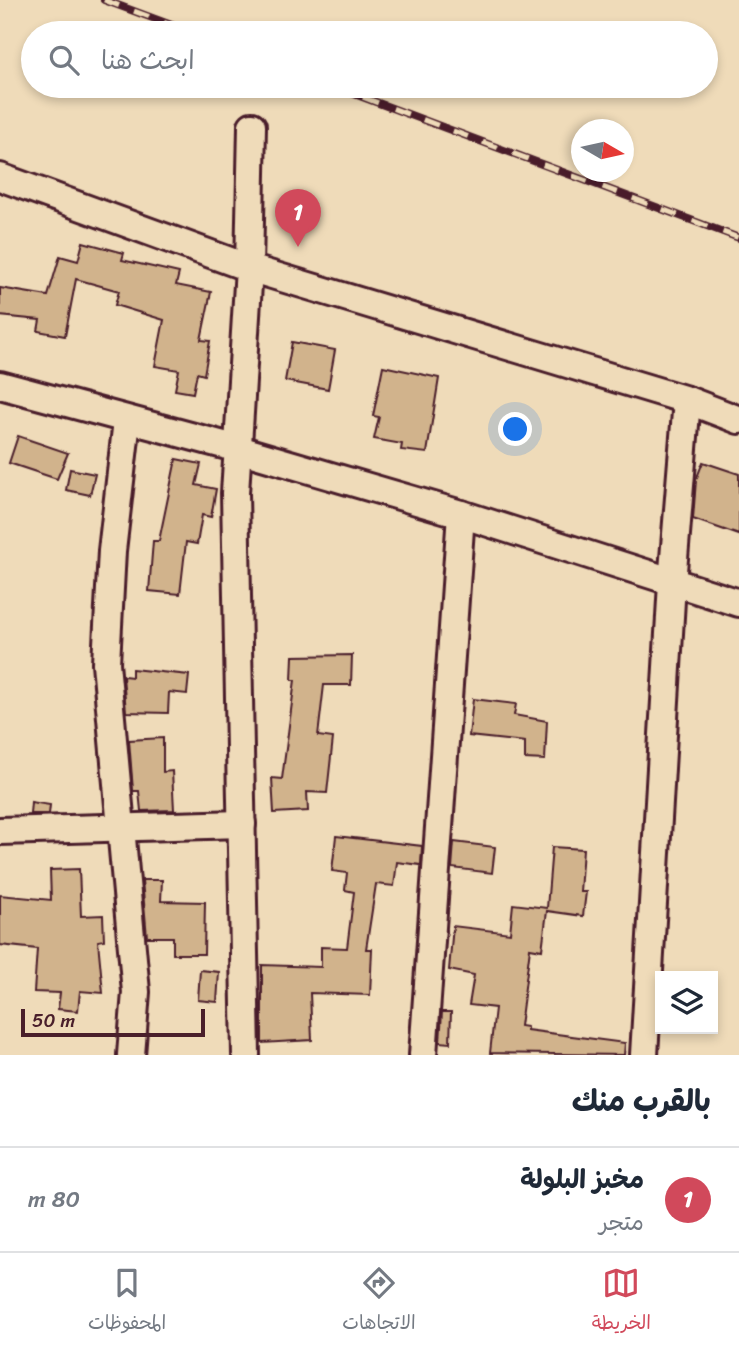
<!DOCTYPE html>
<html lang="ar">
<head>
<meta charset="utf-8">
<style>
	body { margin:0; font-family:Sriracha,"Playpen Sans Arabic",sans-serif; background:#f6f6f7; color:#1f2937; direction:rtl }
	.controls { position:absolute; right:21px; bottom:21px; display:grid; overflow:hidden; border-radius:0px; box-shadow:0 4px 10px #0003 }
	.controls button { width:63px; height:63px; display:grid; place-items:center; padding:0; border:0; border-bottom:2px solid #e0e1e3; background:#fff; color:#1f2937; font:35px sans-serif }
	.compass { position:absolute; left:571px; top:119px; width:63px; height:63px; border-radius:50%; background:#fff; box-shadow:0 4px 10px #0003; rotate:99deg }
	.scale { position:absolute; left:21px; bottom:18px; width:184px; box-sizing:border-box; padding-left:7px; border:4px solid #4a1f2b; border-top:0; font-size:19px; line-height:24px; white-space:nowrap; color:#4a1f2b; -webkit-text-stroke:5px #efdbb9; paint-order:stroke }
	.you { position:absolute; left:516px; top:430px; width:24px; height:24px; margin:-18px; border:5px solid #fff; border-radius:50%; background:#1a73e8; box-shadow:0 0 0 10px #1a73e833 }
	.badge { display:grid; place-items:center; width:46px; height:46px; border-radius:50%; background:#d1495b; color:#fff; font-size:23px; font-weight:700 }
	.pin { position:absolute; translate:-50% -58px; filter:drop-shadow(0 2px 4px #0008) }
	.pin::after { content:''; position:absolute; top:37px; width:24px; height:21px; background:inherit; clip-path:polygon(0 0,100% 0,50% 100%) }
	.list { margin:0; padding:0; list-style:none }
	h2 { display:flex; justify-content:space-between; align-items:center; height:91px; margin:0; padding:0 28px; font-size:30px }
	h2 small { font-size:23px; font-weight:400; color:#747a83 }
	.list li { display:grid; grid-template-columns:46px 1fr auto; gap:21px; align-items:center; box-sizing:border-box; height:105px; padding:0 28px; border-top:2px solid #e0e1e3 }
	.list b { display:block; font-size:26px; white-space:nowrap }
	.list p { margin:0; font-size:23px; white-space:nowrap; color:#747a83 }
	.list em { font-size:23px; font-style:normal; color:#747a83 }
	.icon { flex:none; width:38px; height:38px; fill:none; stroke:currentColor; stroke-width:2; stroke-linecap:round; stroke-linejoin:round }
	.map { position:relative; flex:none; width:739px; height:1055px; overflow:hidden; direction:ltr }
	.search { position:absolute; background:#fff; box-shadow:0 4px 10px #0003; left:21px; right:21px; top:21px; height:77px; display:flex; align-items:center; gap:18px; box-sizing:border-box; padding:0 24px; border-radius:38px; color:#747a83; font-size:26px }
	.sheet { height:196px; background:#fff }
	nav { display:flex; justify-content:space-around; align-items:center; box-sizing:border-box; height:98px; border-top:2px solid #e0e1e3; background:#fff; font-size:19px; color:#747a83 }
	nav a { display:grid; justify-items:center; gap:4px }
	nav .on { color:#d1495b }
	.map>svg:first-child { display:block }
	.building { fill:#d1b38c; stroke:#4a1f2b; stroke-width:2 }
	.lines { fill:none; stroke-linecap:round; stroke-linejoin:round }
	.minor-casing { stroke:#4a1f2b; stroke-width:32 }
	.minor { stroke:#efdbb9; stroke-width:26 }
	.rail-casing { stroke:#4a1f2b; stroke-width:8 }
	.rail { stroke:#efdbb9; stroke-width:5; stroke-dasharray:16; stroke-linecap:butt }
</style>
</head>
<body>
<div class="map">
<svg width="739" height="1055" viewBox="0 0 739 1055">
	<rect width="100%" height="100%" fill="#efdbb9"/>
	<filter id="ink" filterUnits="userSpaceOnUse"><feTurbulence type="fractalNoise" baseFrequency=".0143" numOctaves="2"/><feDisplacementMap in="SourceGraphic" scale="14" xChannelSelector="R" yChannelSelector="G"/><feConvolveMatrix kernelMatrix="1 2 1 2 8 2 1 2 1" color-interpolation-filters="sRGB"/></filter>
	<g filter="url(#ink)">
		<g class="building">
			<polygon points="83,242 124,253 122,260 179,273 176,285 211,292 201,340 210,341 204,375 197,373 193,393 175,390 179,370 155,366 164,320 115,305 119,291 76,279 65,336 38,331 40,320 0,316 0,288 48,296 60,256 78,261"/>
			<polygon points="292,342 335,350 328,389 285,381"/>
			<polygon points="383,366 439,378 427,453 401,450 402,444 374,439 379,417 373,416"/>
			<polygon points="18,436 68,453 57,479 9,463"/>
			<polygon points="176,459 201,464 196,485 216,489 211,517 202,515 197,544 186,542 180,594 149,591 153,541 159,541"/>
			<polygon points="703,462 739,474 739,535 693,519 696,480"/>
			<polygon points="70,469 95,474 90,495 66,490"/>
			<polygon points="352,655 351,685 324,685 318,736 333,738 327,793 307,792 308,811 274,813 272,778 282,779 295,680 292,680 293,656"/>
			<polygon points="132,669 189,675 187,694 169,692 168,713 126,712 123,676 132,677"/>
			<polygon points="473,699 516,704 514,715 547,721 545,760 525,759 525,742 469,736"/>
			<polygon points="163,738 163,772 172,771 174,810 141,811 139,791 133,791 129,740"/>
			<polygon points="31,802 50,805 49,814 30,814"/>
			<polygon points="336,836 422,846 421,865 397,862 394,886 376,884 366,949 372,949 370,995 310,993 312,1040 262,1043 262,965 321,967 321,947 347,948 354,892 345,890 347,873 332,871"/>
			<polygon points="454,842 495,847 492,873 452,868"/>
			<polygon points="552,847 583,849 580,892 586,892 583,916 547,911 542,950 530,948 520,1026 527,1027 527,1030 625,1043 624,1055 490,1053 495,1008 469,1005 474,975 449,970 453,926 510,933 513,904 547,908"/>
			<polygon points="79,869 81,916 103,915 104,940 98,941 103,993 80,991 78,1011 58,1009 60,993 34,992 37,949 0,945 0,895 51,900 50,870"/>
			<polygon points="142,880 162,880 161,901 205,902 204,954 173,954 173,937 147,937"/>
			<polygon points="200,970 219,972 217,1002 198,1000"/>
			<polygon points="442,1012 451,1012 450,1043 440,1042"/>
		</g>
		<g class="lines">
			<g class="minor-casing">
				<g id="minor">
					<polyline points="0,177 249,268 687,400 739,420"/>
					<polyline points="0,385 235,448 461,514 739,603"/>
					<polyline points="127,420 112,551 106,663 136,992 131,1055"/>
					<polyline points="0,831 242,824"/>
					<polyline points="246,1055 235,493 249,268 252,126"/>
					<polyline points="423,1055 461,514"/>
					<polyline points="644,1055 672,583 687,400"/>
				</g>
			</g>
			<use href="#minor" class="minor"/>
			<g class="rail-casing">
				<g id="rail">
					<polyline points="104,0 193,33"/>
					<polyline points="333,86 739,238"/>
				</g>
			</g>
			<use href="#rail" class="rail"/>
		</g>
	</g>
</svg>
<div class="controls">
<button><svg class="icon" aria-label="layers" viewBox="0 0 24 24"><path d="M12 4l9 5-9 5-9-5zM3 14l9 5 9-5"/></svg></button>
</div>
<svg class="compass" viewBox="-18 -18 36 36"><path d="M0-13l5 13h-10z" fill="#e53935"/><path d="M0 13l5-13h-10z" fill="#747a83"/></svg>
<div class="scale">50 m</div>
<div class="you"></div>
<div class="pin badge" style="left:298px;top:247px">1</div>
<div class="search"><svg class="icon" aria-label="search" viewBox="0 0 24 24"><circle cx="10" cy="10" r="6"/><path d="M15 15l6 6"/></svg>ابحث هنا</div>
</div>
<section class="sheet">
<h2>بالقرب منك<small></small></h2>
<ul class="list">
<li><span class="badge">1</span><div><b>مخبز البلولة</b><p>متجر</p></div><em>80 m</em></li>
</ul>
</section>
<nav>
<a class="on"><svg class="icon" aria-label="map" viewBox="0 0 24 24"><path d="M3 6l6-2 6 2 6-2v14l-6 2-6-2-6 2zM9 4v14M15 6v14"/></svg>الخريطة</a>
<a><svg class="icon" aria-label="directions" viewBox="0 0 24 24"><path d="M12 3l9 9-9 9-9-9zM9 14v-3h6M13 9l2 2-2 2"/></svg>الاتجاهات</a>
<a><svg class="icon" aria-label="saved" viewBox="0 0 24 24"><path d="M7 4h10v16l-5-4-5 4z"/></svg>المحفوظات</a>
</nav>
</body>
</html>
